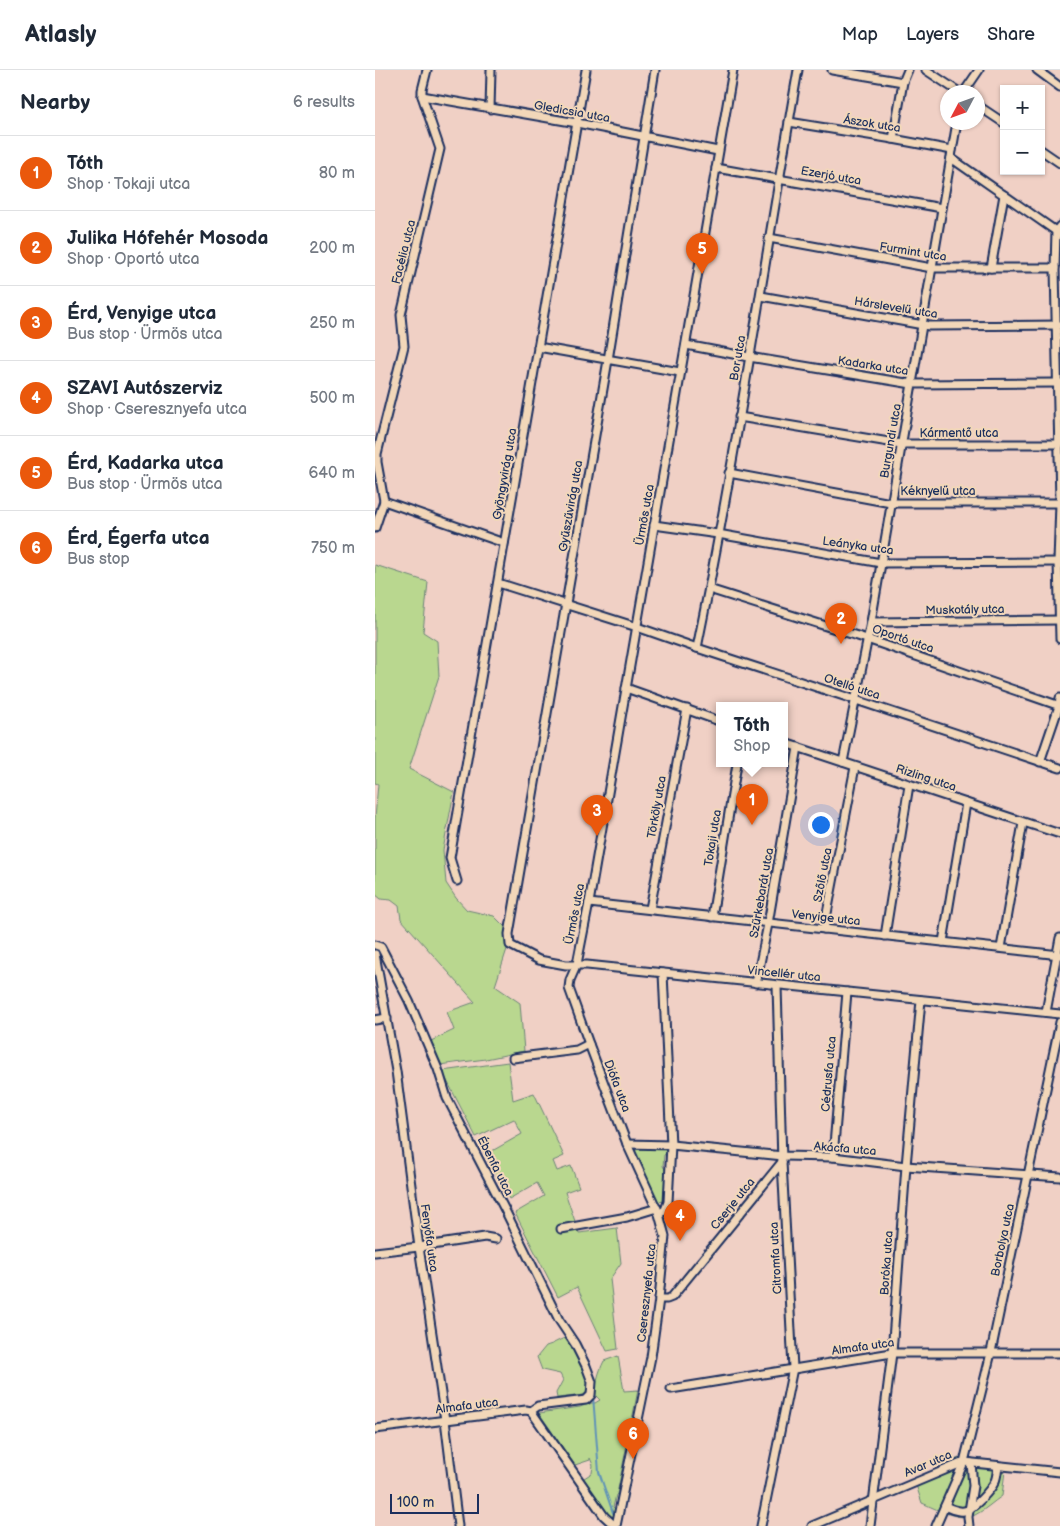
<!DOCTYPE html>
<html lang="en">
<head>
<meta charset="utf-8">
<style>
	body { margin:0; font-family:"Balsamiq Sans",sans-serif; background:#f6f6f7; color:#1f2937 }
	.controls { position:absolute; right:15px; top:15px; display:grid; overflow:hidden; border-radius:0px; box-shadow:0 1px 4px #0004 }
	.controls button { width:45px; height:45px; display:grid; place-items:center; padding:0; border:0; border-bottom:1px solid #e0e1e3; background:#fff; color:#1f2937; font:25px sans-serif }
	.compass { position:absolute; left:565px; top:15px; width:45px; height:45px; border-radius:50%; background:#fff; box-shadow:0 1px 4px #0004; rotate:229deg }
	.scale { position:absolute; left:15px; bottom:12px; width:89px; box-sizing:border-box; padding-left:5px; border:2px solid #1b2f5e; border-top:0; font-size:14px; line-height:18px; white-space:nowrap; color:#1b2f5e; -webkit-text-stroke:4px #f2d7b9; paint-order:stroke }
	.you { position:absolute; left:445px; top:754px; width:18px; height:18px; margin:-12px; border:4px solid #fff; border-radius:50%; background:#1a73e8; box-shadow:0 0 0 8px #1a73e833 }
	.badge { display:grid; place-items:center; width:32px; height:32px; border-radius:50%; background:#ea580c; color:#fff; font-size:16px; font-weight:700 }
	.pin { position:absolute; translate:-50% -41px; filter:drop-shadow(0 1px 2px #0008) }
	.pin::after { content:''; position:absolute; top:26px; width:18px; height:15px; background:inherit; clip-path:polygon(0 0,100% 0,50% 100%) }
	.popup { position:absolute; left:341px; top:632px; width:72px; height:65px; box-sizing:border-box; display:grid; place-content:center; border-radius:0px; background:#fff; filter:drop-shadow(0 1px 4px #0005); font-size:16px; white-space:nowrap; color:#747a83 }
	.popup b { font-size:19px; color:#1f2937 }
	.popup::after { content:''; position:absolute; left:50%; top:100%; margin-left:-10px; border:10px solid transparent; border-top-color:#fff }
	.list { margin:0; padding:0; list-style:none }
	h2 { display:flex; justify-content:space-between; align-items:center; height:65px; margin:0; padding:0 20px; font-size:21px }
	h2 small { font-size:16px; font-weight:400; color:#747a83 }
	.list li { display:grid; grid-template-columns:32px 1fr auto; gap:15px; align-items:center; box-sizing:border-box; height:75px; padding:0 20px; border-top:1px solid #e0e1e3 }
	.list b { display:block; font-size:19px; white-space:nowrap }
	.list p { margin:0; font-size:16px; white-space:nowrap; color:#747a83 }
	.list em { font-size:16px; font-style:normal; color:#747a83 }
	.map { position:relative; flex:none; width:685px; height:1456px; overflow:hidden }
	header { display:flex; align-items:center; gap:30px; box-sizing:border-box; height:70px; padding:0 25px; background:#fff; border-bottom:1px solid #e0e1e3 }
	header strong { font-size:24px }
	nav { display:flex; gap:28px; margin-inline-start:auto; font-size:18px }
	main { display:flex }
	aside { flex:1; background:#fff }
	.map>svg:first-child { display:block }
	.green { fill:#b9d78f; stroke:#6a8376 }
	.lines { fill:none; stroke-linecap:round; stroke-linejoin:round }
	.stream { stroke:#6193b7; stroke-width:2 }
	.minor-casing { stroke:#1b2f5e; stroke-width:11 }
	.minor { stroke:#f2d7b9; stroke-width:7 }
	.labels { text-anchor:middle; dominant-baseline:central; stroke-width:4; stroke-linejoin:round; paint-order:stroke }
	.street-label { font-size:12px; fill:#1b2f5e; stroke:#f2d7b9 }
</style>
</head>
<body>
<header>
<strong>Atlasly</strong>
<nav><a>Map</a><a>Layers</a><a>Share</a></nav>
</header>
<main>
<aside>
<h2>Nearby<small>6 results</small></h2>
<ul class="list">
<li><span class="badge">1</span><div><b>Tóth</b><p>Shop · Tokaji utca</p></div><em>80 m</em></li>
<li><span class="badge">2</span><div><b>Julika Hófehér Mosoda</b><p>Shop · Oportó utca</p></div><em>200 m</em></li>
<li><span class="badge">3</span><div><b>Érd, Venyige utca</b><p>Bus stop · Ürmös utca</p></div><em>250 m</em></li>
<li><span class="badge">4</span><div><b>SZAVI Autószerviz</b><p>Shop · Cseresznyefa utca</p></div><em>500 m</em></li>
<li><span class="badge">5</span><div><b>Érd, Kadarka utca</b><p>Bus stop · Ürmös utca</p></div><em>640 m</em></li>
<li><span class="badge">6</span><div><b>Érd, Égerfa utca</b><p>Bus stop</p></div><em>750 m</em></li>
</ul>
</aside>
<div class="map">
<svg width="685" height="1456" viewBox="0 0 685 1456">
	<rect width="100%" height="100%" fill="#f0d0c5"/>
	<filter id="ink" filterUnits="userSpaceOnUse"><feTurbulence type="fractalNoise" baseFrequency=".02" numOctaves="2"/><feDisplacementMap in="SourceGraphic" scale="10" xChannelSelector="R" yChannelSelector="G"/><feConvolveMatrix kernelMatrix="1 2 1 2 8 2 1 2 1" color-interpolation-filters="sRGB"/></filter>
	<g filter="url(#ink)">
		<g class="green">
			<polygon points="0,495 53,512 48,562 62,571 64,606 34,699 79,722 68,780 71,813 81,828 92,840 119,846 131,858 133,876 120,916 145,933 149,981 111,989 64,995 56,971 79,960 72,942 100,932 26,849 24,836 16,830 6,829 0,824 0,748 3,714 0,713"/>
			<polygon points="133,992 138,1030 159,1023 189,1086 178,1091 182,1101 196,1096 204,1117 190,1122 204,1163 242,1158 246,1193 235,1209 243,1279 232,1281 202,1217 183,1227 140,1143 169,1126 162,1113 134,1129 110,1085 147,1064 139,1049 101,1067 67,1001"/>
			<polygon points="266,1077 288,1078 291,1080 292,1083 289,1085 288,1096 291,1101 290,1128 289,1131 283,1132 260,1081"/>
			<path d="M190,1268C201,1283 212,1300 214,1319L209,1325L182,1328L181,1323L188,1310L185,1304L167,1300L162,1287L171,1276C179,1274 183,1270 190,1268Z"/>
			<path d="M243,1286L249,1321L263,1320L242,1424L241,1425L238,1437L240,1439L237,1450L233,1448L206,1410L217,1403L218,1395L215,1388V1390L200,1395L164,1343L205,1337L216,1333H220L225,1330L220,1325C221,1313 223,1303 229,1291Z"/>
			<path d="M586,1387L631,1392L627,1426C618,1432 610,1440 600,1445C585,1452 561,1439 547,1433L539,1409Z"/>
		</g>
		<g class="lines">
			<polyline class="stream" points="218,1326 224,1402 238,1443"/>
			<g class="minor-casing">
				<g id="minor">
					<polyline points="280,0 233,290 134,864 135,875 164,890 191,895 212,895 685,944"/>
					<polyline points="457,0 528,12"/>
					<polyline points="551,0 584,22"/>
					<polyline points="662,0 685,17"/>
					<polyline points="589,22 604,0"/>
					<polyline points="47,26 202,53 343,81"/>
					<polyline points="602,35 629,53"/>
					<polyline points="115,39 116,0"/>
					<polyline points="414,52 518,69 577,80"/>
					<polyline points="518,69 528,12 533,0"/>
					<polyline points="666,80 685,93"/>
					<polyline points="576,88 685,164"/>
					<polyline points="341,98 567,138"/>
					<polyline points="685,156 681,161 680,198 685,433 683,492 685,569"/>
					<polyline points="394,168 557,198 680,198"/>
					<polyline points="616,198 629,125"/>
					<polyline points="386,226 554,256 685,255"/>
					<polyline points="311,275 374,287 537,314 685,313"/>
					<polyline points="163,277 305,302"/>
					<polyline points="364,347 526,374 685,374"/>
					<polyline points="354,403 516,433 685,433"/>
					<polyline points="9,431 129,473"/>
					<polyline points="279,455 343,464 506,493 685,492"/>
					<polyline points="0,458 9,431 2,392 2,384 29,276 26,245 65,79 47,26 47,20 52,0"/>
					<polyline points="123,513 262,557 322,578 481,630 685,698"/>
					<polyline points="334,519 492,569 685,636"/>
					<polyline points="496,552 685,550"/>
					<path d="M322,578C361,387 389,193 423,0"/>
					<polyline points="251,618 344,651"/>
					<polyline points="410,673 685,764"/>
					<polyline points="468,692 496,552 582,52"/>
					<polyline points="665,692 684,636 685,628"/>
					<polyline points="82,811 75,788 211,0"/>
					<polyline points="214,833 685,885"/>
					<polyline points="275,839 312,639"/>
					<polyline points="337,847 362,694"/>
					<polyline points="449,859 480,697"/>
					<polyline points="510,866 534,715"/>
					<polyline points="568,872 591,733"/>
					<polyline points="0,875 6,877 34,931 63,999 72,1028 130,1140 184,1250 200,1274 211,1296 217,1312 216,1325 211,1330 163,1336 156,1341 151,1340 0,1359"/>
					<polyline points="626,878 648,753"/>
					<polyline points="0,884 21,1001 44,1177 70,1350 83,1456"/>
					<polyline points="381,913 393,854 423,677"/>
					<polyline points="671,942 685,868"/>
					<polyline points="0,950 12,948"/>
					<polyline points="138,988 202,980 214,974"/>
					<polyline points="252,1074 296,1075 408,1086 458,1087 531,1096 685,1107"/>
					<polyline points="458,1087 472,922"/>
					<polyline points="284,1144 290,1140 293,1132 296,1075 288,903"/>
					<polyline points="186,1159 252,1147 282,1138"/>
					<polyline points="0,1182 44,1177 110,1167 121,1169"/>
					<polyline points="284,1229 292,1229 297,1227 407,1092"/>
					<polyline points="296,1319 517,1283 685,1283"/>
					<polyline points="156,1341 229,1446 240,1456"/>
					<path d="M570,1436C576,1439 582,1442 589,1441C598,1440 616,1420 620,1411C622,1407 622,1401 623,1396"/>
					<polyline points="241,1456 276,1287 284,1229 290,1166 284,1144 252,1074 214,974 194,918 195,910 202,894 214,833 358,0"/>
					<polyline points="386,1456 418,1298 407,1092 402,916"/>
					<polyline points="437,1456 589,1392 685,1402"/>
					<polyline points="495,1456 517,1283 531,1096 546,930"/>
					<polyline points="561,1456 589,1392 615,1287 685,952"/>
					<polyline points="594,1456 593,1447 598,1416 596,1393"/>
				</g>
			</g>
			<use href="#minor" class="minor"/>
		</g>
	</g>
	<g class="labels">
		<g class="street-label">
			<text transform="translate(197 42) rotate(10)">Gledicsia utca</text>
			<text transform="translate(497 54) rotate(9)">Ászok utca</text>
			<text transform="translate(456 106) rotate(10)">Ezerjó utca</text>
			<text transform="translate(29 182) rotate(-76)">Facélia utca</text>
			<text transform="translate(538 182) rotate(9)">Furmint utca</text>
			<text transform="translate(521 238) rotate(9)">Hárslevelű utca</text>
			<text transform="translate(363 288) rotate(-80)">Bor utca</text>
			<text transform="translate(498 296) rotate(9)">Kadarka utca</text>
			<text x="584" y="363">Kármentő utca</text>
			<text transform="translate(516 371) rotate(-80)">Burgundi utca</text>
			<text transform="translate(130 404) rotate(-80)">Gyöngyvirág utca</text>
			<text x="563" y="421">Kéknyelű utca</text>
			<text transform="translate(196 436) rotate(-80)">Gyűszűvirág utca</text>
			<text transform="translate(270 445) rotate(-80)">Ürmös utca</text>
			<text transform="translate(483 476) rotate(8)">Leányka utca</text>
			<text transform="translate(590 540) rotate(-1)">Muskotály utca</text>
			<text transform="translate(528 569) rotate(19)">Oportó utca</text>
			<text transform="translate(477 617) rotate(18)">Otelló utca</text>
			<text transform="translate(551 708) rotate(18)">Rizling utca</text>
			<text transform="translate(282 737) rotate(-80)">Törköly utca</text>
			<text transform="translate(338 768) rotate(-81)">Tokaji utca</text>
			<text transform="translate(448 805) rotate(-79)">Szőlő utca</text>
			<text transform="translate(387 823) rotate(-80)">Szürkebarát utca</text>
			<text transform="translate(200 844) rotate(-79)">Ürmös utca</text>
			<text transform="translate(451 848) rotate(6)">Venyige utca</text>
			<text transform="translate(409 904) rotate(6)">Vincellér utca</text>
			<text transform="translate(454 1004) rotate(-85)">Cédrusfa utca</text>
			<text transform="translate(242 1016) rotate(69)">Diófa utca</text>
			<text transform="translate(470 1079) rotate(5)">Akácfa utca</text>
			<text transform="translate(120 1096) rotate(63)">Ébenfa utca</text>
			<text transform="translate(358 1134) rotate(-51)">Cserje utca</text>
			<text transform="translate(54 1168) rotate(82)">Fenyőfa utca</text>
			<text transform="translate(628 1170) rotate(-78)">Borbolya utca</text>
			<text transform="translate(401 1188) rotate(-93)">Citromfa utca</text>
			<text transform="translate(512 1193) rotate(-86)">Boróka utca</text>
			<text transform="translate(272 1223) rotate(-84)">Cseresznyefa utca</text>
			<text transform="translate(488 1277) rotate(-8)">Almafa utca</text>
			<text transform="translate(92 1336) rotate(-7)">Almafa utca</text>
			<text transform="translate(553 1394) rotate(-23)">Avar utca</text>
		</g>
	</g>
</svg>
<div class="controls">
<button>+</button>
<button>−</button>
</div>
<svg class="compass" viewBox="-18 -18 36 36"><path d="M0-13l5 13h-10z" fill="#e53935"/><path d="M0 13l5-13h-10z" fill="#747a83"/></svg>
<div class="scale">100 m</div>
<div class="you"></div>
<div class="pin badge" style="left:377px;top:755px">1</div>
<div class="popup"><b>Tóth</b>Shop</div>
<div class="pin badge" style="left:466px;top:574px">2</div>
<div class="pin badge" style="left:222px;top:766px">3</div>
<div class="pin badge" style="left:305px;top:1171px">4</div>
<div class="pin badge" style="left:327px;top:204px">5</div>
<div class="pin badge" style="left:258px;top:1389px">6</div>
</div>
</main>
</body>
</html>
